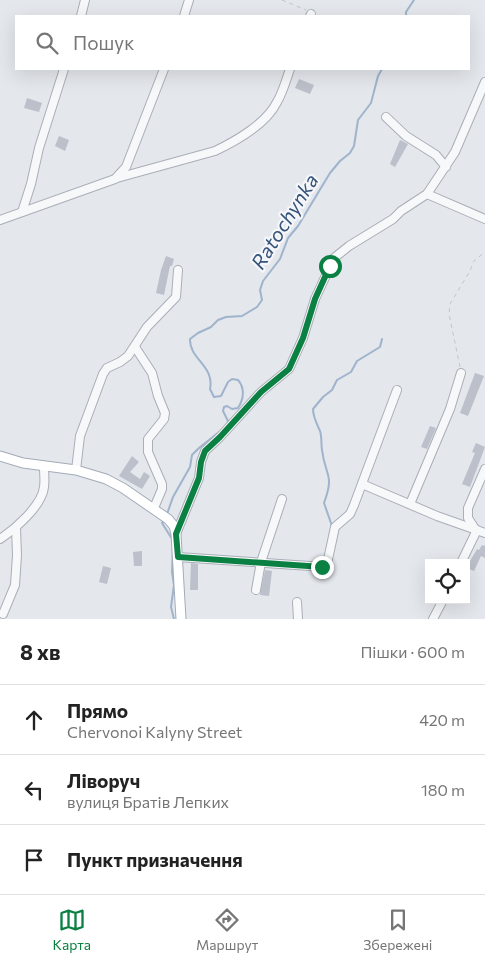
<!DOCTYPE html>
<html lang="uk">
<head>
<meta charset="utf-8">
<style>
	body { margin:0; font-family:Commissioner,sans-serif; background:#f2f2f2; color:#222 }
	.controls { position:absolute; right:15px; bottom:15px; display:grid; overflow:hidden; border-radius:0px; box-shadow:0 5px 20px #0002 }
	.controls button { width:45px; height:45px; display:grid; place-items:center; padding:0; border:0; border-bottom:1px solid #e0e0e0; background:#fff; color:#222; font:25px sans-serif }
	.stop { position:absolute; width:15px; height:15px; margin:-11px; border:4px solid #0b8043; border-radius:50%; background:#fff }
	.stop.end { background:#0b8043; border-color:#fff; box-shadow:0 1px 5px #0008 }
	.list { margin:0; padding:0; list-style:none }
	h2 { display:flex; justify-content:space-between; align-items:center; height:65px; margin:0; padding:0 20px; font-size:21px }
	h2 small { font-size:16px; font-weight:400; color:#767676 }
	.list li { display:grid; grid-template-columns:32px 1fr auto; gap:15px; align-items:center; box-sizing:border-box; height:70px; padding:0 20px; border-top:1px solid #e0e0e0 }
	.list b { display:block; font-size:19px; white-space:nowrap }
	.list p { margin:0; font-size:16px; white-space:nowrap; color:#767676 }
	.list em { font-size:16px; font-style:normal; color:#767676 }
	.icon { flex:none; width:28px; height:28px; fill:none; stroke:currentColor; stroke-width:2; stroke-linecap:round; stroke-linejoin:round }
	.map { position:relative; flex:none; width:485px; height:619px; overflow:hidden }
	.search { position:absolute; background:#fff; box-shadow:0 5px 20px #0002; left:15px; right:15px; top:15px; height:55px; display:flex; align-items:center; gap:12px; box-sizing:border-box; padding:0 18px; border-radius:0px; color:#767676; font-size:19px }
	.sheet { height:275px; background:#fff }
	nav { display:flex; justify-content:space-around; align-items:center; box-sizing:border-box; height:70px; border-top:1px solid #e0e0e0; background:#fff; font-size:14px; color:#767676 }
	nav a { display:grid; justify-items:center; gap:2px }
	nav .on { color:#0b8043 }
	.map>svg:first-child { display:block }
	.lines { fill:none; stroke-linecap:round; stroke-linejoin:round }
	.stream { stroke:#9fb4cc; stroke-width:2 }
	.building { fill:#bbc0ca }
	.minor-casing { stroke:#a9aeb7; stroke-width:10 }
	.major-casing { stroke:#a3abb8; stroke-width:11 }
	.path { stroke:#c2c5cb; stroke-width:1; stroke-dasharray:4 4; stroke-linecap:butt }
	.minor { stroke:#f7f8fa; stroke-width:8 }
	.major { stroke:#fff; stroke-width:9 }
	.route { stroke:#0b8043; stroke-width:6 }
	.labels { text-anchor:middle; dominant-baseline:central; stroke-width:4.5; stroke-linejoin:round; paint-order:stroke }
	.water-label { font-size:20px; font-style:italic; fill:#34527a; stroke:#f4f6f9 }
</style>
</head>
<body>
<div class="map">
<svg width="485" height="619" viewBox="0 0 485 619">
	<rect width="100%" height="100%" fill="#e4e7ec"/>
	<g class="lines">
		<g class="stream">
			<polyline points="406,16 406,12 414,0"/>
			<path d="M226,426L228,421L223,411L224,407L227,406L232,409L238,408C244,399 245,388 238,380L232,379L228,382L221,396L214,397L210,389C215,366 189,359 190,339L198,333L211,327L218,320L226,317L242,316L257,307L262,300L260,290L263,281L280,259L288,238L298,226L330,173L340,161L350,153L354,146L358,120L371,103L378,76L382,69"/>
			<polyline points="167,514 173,497 190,467 192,455 199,448 219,432"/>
			<polyline points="164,521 162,523 172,539 172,543"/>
			<path d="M332,526L324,503C335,474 325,476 322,450C321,444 322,437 320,431C317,424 313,417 313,409L323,397L332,390L337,380L351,372L357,361L380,347L382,339"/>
			<polyline points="173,547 172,572 174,585 171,607 174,619"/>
		</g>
	</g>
	<g class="building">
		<polygon points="299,79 314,85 310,94 295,88"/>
		<polygon points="27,98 42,103 39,112 24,108"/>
		<polygon points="59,136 69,140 65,151 55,146"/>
		<polygon points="400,140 408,144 395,167 390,164"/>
		<polygon points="166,256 174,259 172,266 170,266 164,295 156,293 161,270"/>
		<polygon points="475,373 484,376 468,416 460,413"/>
		<polygon points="430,426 436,428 427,449 421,447"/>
		<polygon points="476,443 485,447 470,487 462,484 475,453 472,452"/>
		<polygon points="132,456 139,462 130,472 140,479 144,472 150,476 142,489 119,476"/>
		<polygon points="482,545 485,546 485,558 481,556 474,571 466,568 477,549 479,550"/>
		<polygon points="142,551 142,566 134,566 133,552"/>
		<polygon points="191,563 198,564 198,590 190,590"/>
		<polygon points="103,566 111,568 107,584 99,582"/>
		<polygon points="265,570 272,571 269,596 260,595"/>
	</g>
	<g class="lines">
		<g class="minor-casing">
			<g id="minor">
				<polyline points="81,16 85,0"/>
				<polyline points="184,16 189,0"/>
				<polyline points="310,16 311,14"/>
				<polyline points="386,117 406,136 436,155 446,167"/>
				<path d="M117,178L215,151C236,141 267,123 277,102C283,92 286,80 290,69"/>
				<polyline points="427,194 485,219"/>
				<polyline points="22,212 31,184 39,148 64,69"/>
				<polyline points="0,220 115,179 126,167 164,69"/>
				<polyline points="135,347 152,373 158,396 165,413 164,419 148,439 148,452 162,484 162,489 154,508"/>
				<polyline points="76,470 80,436 103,374 107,368 120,362 128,356 147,327 176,297 178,270"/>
				<polyline points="362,484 437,516 485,533"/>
				<polyline points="410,504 450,409 461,373"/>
				<polyline points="475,529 468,518 468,508 485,469"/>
				<polyline points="176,534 199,478 201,462 205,451 220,437 261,392 289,369 303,338 315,299 334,258 349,246 393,219 401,211 427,194 455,152 485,82"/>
				<path d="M0,539C15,529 42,506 44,487C45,481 44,474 44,467"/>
				<polyline points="178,557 325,567 327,564 335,527 350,514 354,505 397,390"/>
				<polyline points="461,563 477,530"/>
				<polyline points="256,590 261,562 282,499"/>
				<polyline points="297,602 298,619"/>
				<polyline points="3,614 15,585 17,555 16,528"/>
				<polyline points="433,619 443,600"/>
			</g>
		</g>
		<g class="major-casing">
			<polyline id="major" points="0,456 23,463 76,470 106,479 123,488 168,519 174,526 176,534 181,619"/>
		</g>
		<g class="path">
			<polyline points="282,0 306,10"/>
			<polyline points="460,367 449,314 450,304 470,271 474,261 485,252"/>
		</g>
		<use href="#minor" class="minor"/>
		<use href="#major" class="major"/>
	</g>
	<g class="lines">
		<polyline class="route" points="322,567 178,557 176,534 199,478 201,462 205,451 220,437 261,392 289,369 303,338 315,299 330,266"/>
	</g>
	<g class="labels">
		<g class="water-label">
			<text transform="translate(284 221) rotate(-58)">Ratochynka</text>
		</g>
	</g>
</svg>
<div class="controls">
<button><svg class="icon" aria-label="locate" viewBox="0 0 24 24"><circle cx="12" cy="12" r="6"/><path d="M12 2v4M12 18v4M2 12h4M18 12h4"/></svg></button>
</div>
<div class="stop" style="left:330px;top:266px"></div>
<div class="stop end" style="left:322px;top:567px"></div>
<div class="search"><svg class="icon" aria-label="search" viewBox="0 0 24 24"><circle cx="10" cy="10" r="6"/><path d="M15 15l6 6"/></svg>Пошук</div>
</div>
<section class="sheet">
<h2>8 хв<small>Пішки · 600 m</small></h2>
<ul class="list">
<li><svg class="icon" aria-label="ahead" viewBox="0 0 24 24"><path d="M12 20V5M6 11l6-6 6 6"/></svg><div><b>Прямо</b><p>Chervonoi Kalyny Street</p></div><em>420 m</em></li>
<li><svg class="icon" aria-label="left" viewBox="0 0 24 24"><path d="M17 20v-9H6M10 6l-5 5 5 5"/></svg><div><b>Ліворуч</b><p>вулиця Братів Лепких</p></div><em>180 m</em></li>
<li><svg class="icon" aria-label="arrive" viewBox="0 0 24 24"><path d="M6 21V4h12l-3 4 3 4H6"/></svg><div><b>Пункт призначення</b></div></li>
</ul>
</section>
<nav>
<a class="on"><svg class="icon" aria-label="map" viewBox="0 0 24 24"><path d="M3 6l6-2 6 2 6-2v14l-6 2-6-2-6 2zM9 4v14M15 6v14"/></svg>Карта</a>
<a><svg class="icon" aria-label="directions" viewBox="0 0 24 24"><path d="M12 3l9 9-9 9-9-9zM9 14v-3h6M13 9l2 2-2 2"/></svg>Маршрут</a>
<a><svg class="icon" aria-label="saved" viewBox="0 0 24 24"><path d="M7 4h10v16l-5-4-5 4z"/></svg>Збережені</a>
</nav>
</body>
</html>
